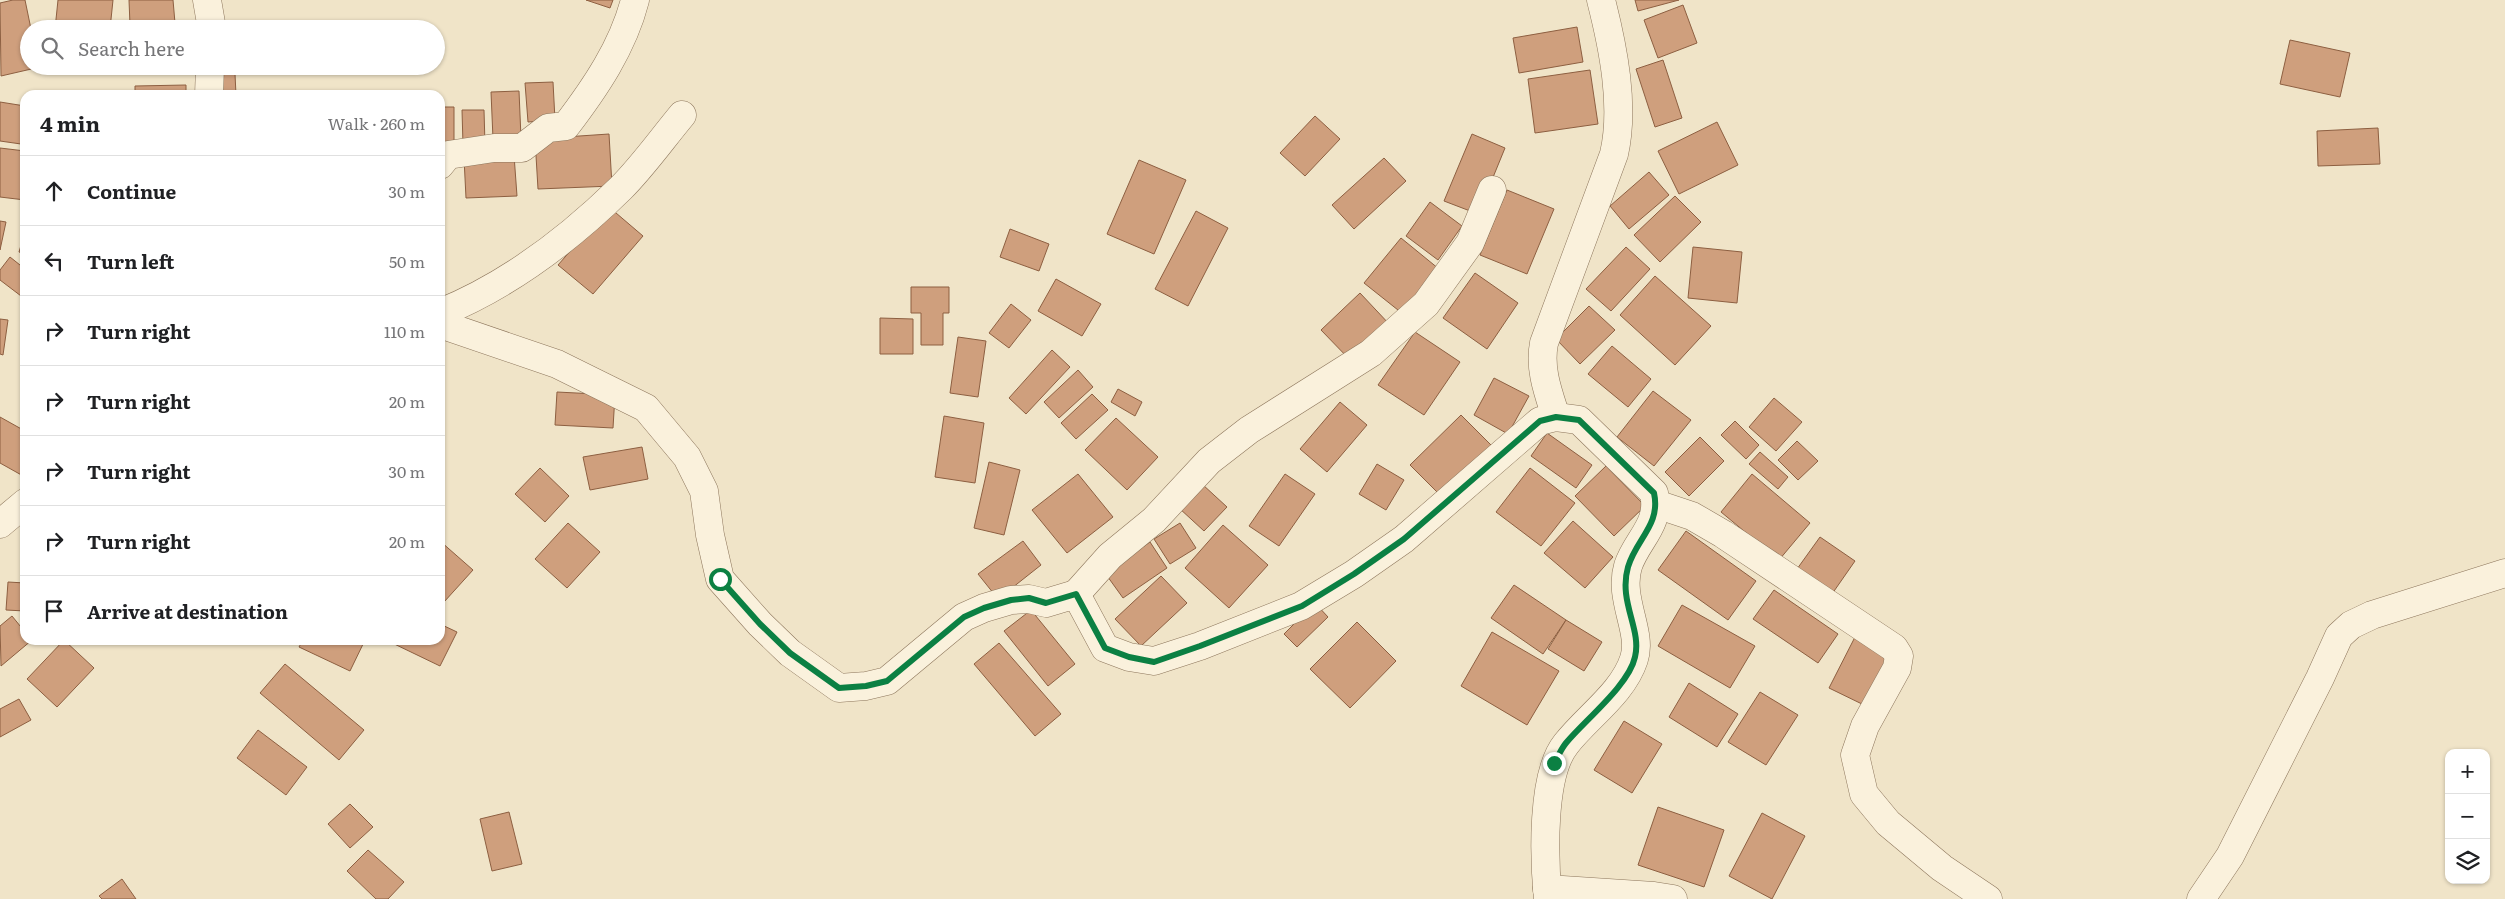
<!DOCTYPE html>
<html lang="en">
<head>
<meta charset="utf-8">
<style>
	body { margin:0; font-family:Literata,serif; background:#f2f2f2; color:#202124 }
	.controls { position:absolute; right:15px; bottom:15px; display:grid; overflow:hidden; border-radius:10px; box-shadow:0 1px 4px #0004 }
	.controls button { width:45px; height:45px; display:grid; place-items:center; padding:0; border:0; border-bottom:1px solid #e0e0e0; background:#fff; color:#202124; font:25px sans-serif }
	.stop { position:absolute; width:15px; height:15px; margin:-11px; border:4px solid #0b8043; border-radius:50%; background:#fff }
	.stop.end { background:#0b8043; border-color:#fff; box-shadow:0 1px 5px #0008 }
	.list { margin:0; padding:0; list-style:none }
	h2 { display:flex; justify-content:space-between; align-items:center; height:65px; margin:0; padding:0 20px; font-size:21px }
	h2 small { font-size:16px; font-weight:400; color:#757577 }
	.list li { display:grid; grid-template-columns:32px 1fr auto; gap:15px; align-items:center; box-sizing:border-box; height:70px; padding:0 20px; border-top:1px solid #e0e0e0 }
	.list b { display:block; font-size:19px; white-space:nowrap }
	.list em { font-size:16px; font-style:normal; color:#757577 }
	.icon { flex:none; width:28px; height:28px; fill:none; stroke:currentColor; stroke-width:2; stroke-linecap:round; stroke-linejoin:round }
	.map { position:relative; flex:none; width:2505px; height:899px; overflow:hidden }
	.search { position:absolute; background:#fff; box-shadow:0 1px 4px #0004; left:20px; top:20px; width:425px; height:55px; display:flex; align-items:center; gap:12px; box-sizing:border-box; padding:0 18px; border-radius:28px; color:#757577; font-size:19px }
	.panel { position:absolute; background:#fff; box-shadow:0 1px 4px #0004; left:20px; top:90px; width:425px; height:555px; border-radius:15px }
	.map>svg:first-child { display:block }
	.building { fill:#cf9f7d; stroke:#8d5f41 }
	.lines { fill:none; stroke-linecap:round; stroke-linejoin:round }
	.minor-casing { stroke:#8d765c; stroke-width:29 }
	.minor { stroke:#faf1dc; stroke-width:28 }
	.route { stroke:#0b8043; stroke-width:6 }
</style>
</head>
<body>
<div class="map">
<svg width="2505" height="899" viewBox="0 0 2505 899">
	<rect width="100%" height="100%" fill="#f0e4c8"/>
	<g class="building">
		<polygon points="13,0 25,0 31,29 29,29 29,66 40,67 1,76 0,3"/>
		<polygon points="58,0 113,0 110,29 55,29"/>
		<polygon points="129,0 173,0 175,23 130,25"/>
		<polygon points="586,0 613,0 610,8"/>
		<polygon points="1635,0 1679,0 1638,11"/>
		<polygon points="1683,5 1697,43 1658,58 1644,20"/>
		<polygon points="1577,27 1583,62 1519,73 1513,38"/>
		<polygon points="2290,40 2350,53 2340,97 2280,84"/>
		<polygon points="1663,60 1682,118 1655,127 1636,69"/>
		<polygon points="120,66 190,66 190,70 120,71"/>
		<polygon points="1590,70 1598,124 1535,133 1528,79"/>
		<polygon points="235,74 236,95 215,95 214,75"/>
		<polygon points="553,82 555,120 528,122 525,83"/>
		<polygon points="186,85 186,95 135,95 135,86"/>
		<polygon points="519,91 521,138 493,139 491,92"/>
		<polygon points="0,102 25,106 21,144 0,141"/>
		<polygon points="440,107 454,107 454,148 440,147"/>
		<polygon points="462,110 484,110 485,145 463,145"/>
		<polygon points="1315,116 1340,139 1305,176 1280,153"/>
		<polygon points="1717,122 1738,165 1679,194 1658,151"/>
		<polygon points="2378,128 2380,164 2318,166 2317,131"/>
		<polygon points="609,134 612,186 538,189 535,139"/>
		<polygon points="1472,134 1505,148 1478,214 1444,201"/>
		<polygon points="0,148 25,151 25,200 0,197"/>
		<polygon points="514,155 517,196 466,198 464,158"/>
		<polygon points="1384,158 1406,181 1354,229 1332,205"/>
		<polygon points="1139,160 1186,180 1154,254 1107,234"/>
		<polygon points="1649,172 1669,195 1629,229 1610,206"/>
		<polygon points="1507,190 1554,209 1527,274 1480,255"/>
		<polygon points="1675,196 1701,222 1660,262 1634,235"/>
		<polygon points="1430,202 1462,226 1438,260 1406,236"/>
		<polygon points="609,207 643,236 593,294 558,265"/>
		<polygon points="1196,211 1228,228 1188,306 1155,289"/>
		<polygon points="0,221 6,222 0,250"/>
		<polygon points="1010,229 1049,244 1039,271 1000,257"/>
		<polygon points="25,232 25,254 19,252"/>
		<polygon points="1401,238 1439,269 1403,314 1364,283"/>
		<polygon points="1626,247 1650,269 1611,311 1586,289"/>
		<polygon points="1693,247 1742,252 1737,303 1688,298"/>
		<polygon points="10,257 25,269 25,299 0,280 0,270"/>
		<polygon points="1475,273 1518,303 1487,349 1443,318"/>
		<polygon points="1655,276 1711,326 1675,365 1620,315"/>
		<polygon points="1056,279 1101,304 1082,336 1038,311"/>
		<polygon points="911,287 949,287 949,313 943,313 943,345 921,345 921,313 911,313"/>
		<polygon points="1360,293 1391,326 1352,362 1321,330"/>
		<polygon points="1011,304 1031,320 1009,348 989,333"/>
		<polygon points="1589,306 1615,330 1580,364 1556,339"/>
		<polygon points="880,318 913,319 913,354 880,354"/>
		<polygon points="0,319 8,320 3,355 0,354"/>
		<polygon points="1415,332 1460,362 1424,415 1378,385"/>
		<polygon points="25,336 25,364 22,364"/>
		<polygon points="958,337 986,341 978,397 950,393"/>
		<polygon points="1612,346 1651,379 1628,407 1588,374"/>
		<polygon points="1052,350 1070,367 1026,414 1009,398"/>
		<polygon points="1078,370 1093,387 1059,418 1044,402"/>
		<polygon points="1494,378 1529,396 1508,434 1474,415"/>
		<polygon points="1118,389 1142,402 1135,416 1111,402"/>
		<polygon points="1653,391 1691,420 1654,466 1617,437"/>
		<polygon points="557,392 615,395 613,428 555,425"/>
		<polygon points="1092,394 1108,410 1076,439 1061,423"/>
		<polygon points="1774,398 1802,422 1776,451 1749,427"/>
		<polygon points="1340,402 1367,425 1327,472 1300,449"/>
		<polygon points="1461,415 1493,447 1442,497 1410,465"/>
		<polygon points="944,416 984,423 975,483 935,477"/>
		<polygon points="0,417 25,431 25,477 0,463"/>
		<polygon points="1116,418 1158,457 1127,490 1085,450"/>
		<polygon points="1735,421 1759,445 1746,459 1721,435"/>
		<polygon points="1547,433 1592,465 1576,488 1531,456"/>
		<polygon points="1700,437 1724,461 1689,496 1665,472"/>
		<polygon points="1797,441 1818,461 1798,480 1778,460"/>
		<polygon points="642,447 648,479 590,490 583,457"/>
		<polygon points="1760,452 1788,477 1778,489 1749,464"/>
		<polygon points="989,462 1020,470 1004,535 974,528"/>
		<polygon points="1377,464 1404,480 1386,510 1359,494"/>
		<polygon points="1606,466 1645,506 1614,536 1575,496"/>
		<polygon points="540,468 569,496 545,522 515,494"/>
		<polygon points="1530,468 1575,503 1541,546 1496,512"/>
		<polygon points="1078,474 1113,517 1067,553 1032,510"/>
		<polygon points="1285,474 1315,494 1279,546 1249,526"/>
		<polygon points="1752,474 1810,523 1779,560 1721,512"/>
		<polygon points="1202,484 1227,507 1204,531 1179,508"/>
		<polygon points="1573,521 1613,557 1585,588 1544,553"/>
		<polygon points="568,523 600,552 567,588 535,559"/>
		<polygon points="1180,523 1196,548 1170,564 1154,539"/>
		<polygon points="1223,525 1268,565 1229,608 1185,568"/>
		<polygon points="1686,531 1756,581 1728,620 1658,570"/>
		<polygon points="1820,537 1855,561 1832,594 1797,569"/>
		<polygon points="440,541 473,570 444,602 440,599"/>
		<polygon points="1023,541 1041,565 998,599 978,574"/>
		<polygon points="1150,542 1167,568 1123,598 1105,573"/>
		<polygon points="1161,576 1187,603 1141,646 1115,619"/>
		<polygon points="8,582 25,583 25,611 6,610"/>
		<polygon points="1514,585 1566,620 1543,654 1491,618"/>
		<polygon points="1774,590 1838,634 1818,663 1753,619"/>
		<polygon points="1315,603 1328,617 1297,647 1284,634"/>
		<polygon points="1682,605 1755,646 1730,688 1658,646"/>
		<polygon points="1031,610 1075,664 1048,686 1004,631"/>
		<polygon points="12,616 25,632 25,640 32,640 1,666 0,626"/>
		<polygon points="1566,620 1602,642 1584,671 1548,649"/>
		<polygon points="1357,622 1396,661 1350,708 1310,669"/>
		<polygon points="440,624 457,632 440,666 386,640 440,640"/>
		<polygon points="1492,632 1559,671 1527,725 1461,686"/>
		<polygon points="1855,637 1889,654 1864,705 1829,688"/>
		<polygon points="64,640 94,668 57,707 27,679"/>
		<polygon points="303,640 365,640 350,671 299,647"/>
		<polygon points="999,643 1061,714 1035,736 974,664"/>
		<polygon points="285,664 364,730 339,760 260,693"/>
		<polygon points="1689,683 1738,714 1717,747 1669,717"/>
		<polygon points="1760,692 1798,715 1766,765 1728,742"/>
		<polygon points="19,699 31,720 0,737 0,709"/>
		<polygon points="1624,721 1662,744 1632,793 1594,770"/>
		<polygon points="258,730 307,767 286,795 237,758"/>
		<polygon points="350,804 373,827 350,848 328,824"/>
		<polygon points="1658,807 1724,830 1704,887 1638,865"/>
		<polygon points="509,812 522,864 492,871 480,819"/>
		<polygon points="1762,813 1805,836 1772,899 1729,876"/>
		<polygon points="368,850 404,882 388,899 376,899 347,871"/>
		<polygon points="122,879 136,899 102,899 99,896"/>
	</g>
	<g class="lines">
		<g class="minor-casing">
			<g id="minor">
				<polyline points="207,0 212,29"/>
				<polyline points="209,95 210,66"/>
				<path d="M440,165L448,155L494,148H522L548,128L566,126C595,88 623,47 635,0"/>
				<path d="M440,313C509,285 568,240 621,188C643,166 662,139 682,115"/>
				<path d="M440,324L557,364L646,408L687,457L704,491L710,535L720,579L760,624L790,653L839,688L866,686L887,681L964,617L984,608L1011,600L1029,599L1046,603L1076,594L1105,648L1129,657L1154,661L1200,646L1301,606L1354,574L1404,539L1540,421L1556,417L1579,420L1654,493C1661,525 1637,539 1628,566C1618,599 1643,632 1634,659C1623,693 1588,716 1566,744C1541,775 1544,859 1548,899"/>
				<path d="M1556,417C1548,392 1539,369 1544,343L1614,154C1625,106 1613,47 1601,0"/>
				<polyline points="1656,504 1692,516 1723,534 1894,648 1899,656 1897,668 1865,726 1855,755 1864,794 1888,823 1942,868 1988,899"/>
				<polyline points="0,524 25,503"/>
				<polyline points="1076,594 1110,556 1154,520 1209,461 1249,430 1371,353 1426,304 1470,243 1492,190"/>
				<polyline points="1547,889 1654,896 1673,899"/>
				<polyline points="2201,899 2230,856 2320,678 2339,636 2351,625 2372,615 2505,573"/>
			</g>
		</g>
		<use href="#minor" class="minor"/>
	</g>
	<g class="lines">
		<path class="route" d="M720,579L760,624L790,653L839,688L866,686L887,681L964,617L984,608L1011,600L1029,598L1046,603L1076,594L1105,648L1129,657L1154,662L1200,646L1302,606L1354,574L1404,539L1540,421L1556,417L1579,420L1654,493C1661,525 1636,539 1628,567C1618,602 1642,629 1635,657C1629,685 1585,720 1566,743C1561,749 1558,757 1554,763"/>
	</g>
</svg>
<div class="controls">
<button>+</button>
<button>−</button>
<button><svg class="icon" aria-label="layers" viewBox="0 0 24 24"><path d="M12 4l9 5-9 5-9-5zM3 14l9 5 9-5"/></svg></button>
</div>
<div class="stop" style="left:720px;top:579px"></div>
<div class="stop end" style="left:1554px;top:763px"></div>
<div class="search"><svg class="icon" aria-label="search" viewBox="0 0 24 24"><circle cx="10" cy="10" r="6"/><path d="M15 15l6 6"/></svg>Search here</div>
<section class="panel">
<h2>4 min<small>Walk · 260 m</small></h2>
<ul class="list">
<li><svg class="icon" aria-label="ahead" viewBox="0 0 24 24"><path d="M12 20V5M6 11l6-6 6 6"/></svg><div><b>Continue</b></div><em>30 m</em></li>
<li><svg class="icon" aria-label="left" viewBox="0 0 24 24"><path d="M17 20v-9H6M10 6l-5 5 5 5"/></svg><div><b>Turn left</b></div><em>50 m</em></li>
<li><svg class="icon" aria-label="right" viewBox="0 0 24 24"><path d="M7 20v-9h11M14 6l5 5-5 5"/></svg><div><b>Turn right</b></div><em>110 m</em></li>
<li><svg class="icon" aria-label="right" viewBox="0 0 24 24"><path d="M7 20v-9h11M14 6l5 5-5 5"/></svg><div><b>Turn right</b></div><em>20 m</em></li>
<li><svg class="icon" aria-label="right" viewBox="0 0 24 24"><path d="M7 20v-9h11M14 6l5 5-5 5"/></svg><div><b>Turn right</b></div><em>30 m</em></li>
<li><svg class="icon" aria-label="right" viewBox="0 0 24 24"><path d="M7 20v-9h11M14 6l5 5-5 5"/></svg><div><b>Turn right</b></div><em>20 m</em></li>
<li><svg class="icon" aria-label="arrive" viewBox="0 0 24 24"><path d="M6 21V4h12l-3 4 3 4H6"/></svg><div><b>Arrive at destination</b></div></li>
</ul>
</section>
</div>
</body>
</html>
